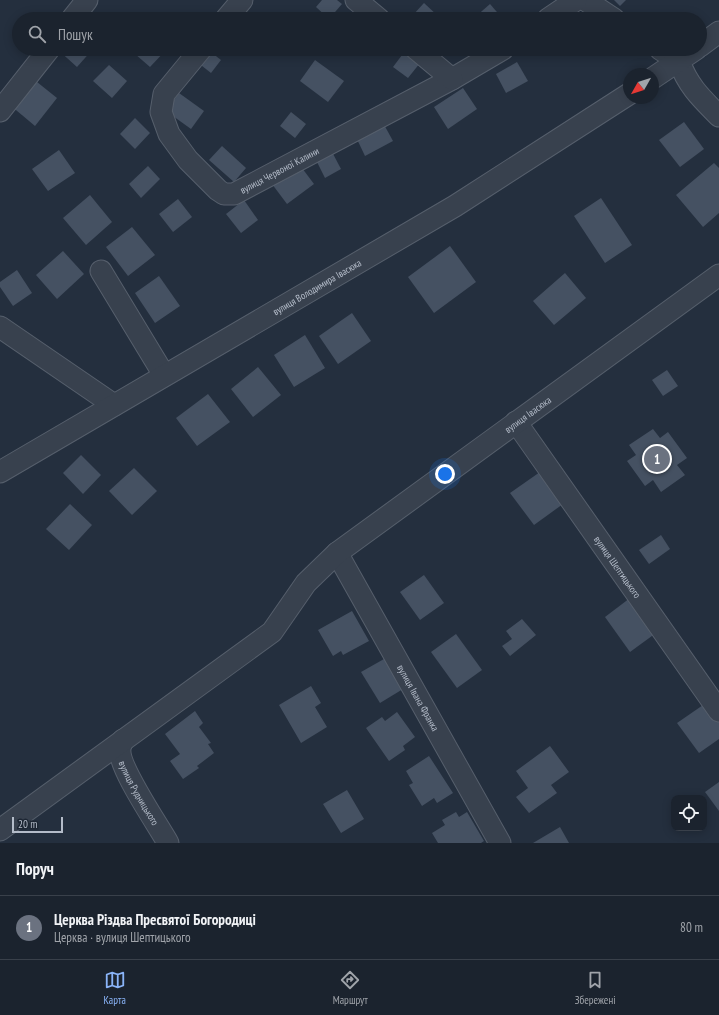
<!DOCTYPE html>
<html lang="uk">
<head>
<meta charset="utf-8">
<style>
	body { margin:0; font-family:"PT Sans Narrow",sans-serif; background:#282f3a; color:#f1f3f6 }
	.controls { position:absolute; right:12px; bottom:12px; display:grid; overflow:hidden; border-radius:8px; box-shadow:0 2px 10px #0003 }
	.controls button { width:36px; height:36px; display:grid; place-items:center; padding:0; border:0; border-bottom:1px solid #39404a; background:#1b232e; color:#f1f3f6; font:20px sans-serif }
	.compass { position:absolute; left:623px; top:68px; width:36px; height:36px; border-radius:50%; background:#1b232e; box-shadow:0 2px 10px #0003; rotate:231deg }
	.scale { position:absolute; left:12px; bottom:10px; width:51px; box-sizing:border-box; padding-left:4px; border:2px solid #b4bcc9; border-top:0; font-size:11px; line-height:14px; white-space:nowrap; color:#b4bcc9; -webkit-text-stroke:3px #1d2633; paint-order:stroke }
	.you { position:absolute; left:445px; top:474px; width:14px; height:14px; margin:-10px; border:3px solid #fff; border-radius:50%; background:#1a73e8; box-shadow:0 0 0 6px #1a73e833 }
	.badge { display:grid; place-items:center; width:26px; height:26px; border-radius:50%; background:#8ab4f8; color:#fff; font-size:13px; font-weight:700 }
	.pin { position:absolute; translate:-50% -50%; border:2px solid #fff; box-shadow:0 1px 4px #0006 }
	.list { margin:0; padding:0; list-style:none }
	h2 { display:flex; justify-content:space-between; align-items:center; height:52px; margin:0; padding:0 16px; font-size:17px }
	h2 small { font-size:13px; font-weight:400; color:#a0a4aa }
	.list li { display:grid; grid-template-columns:26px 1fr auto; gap:12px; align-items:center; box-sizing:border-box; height:64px; padding:0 16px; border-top:1px solid #39404a }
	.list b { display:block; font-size:15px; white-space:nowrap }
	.list p { margin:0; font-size:13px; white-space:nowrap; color:#a0a4aa }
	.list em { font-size:13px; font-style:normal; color:#a0a4aa }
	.icon { flex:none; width:22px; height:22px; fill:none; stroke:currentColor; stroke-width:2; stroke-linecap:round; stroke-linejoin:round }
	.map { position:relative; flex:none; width:719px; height:843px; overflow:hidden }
	.search { position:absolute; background:#1b232e; box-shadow:0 2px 10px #0003; left:12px; right:12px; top:12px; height:44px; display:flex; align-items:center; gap:10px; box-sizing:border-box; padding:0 14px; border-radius:22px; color:#a0a4aa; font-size:15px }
	.sheet { height:116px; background:#1b232e }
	nav { display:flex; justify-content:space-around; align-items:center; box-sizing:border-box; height:56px; border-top:1px solid #39404a; background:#1b232e; font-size:11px; color:#a0a4aa }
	nav a { display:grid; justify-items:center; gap:2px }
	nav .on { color:#8ab4f8 }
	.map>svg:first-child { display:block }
	.building { fill:#455162 }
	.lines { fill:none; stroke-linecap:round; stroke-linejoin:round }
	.minor-casing { stroke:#565f6c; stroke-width:23 }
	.minor { stroke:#38414e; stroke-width:21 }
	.labels { text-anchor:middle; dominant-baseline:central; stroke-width:3; stroke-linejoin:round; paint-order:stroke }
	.street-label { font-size:10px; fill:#b4bcc9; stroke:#1d2633 }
</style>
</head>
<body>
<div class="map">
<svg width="719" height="843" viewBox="0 0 719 843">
	<rect width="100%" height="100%" fill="#242f3e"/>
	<g class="building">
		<polygon points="322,0 337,0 342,4 329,19 316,7"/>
		<polygon points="614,0 626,0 620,6"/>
		<polygon points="424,3 438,16 435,19 414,19 412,16"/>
		<polygon points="490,4 503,19 475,19 474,18"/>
		<polygon points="57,49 93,49 77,67"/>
		<polygon points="139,49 167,49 150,67 135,54"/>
		<polygon points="207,49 221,60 211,73 197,62"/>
		<polygon points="405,51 420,63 408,78 393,67"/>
		<polygon points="315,60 344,81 328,102 300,81"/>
		<polygon points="517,62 528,81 506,93 496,74"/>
		<polygon points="109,65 127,81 112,98 93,81"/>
		<polygon points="32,78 57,98 35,126 10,105"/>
		<polygon points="463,88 477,109 448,129 434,107"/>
		<polygon points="179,93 204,111 191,129 166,111"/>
		<polygon points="291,112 306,124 295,138 280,126"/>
		<polygon points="135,118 150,133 135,149 120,134"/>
		<polygon points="382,121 393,141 365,156 355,135"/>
		<polygon points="684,122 704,149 680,167 659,140"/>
		<polygon points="222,146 246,168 234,182 209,160"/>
		<polygon points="59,150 75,173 48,191 32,169"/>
		<polygon points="331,150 341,169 325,178 315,158"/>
		<polygon points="714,163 719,168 719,213 703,227 676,195"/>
		<polygon points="299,164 314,184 287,204 272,184"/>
		<polygon points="148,166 160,179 141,198 129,184"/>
		<polygon points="90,195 112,222 86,245 63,218"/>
		<polygon points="601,198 632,245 605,263 574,216"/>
		<polygon points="178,199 192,217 173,232 159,214"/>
		<polygon points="244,200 258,220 241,233 226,214"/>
		<polygon points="132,227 155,255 128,276 106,247"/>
		<polygon points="450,246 476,282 434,313 408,277"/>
		<polygon points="63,251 84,274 57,299 36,275"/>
		<polygon points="17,270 32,293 13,306 0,287 0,282"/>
		<polygon points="565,273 586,298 554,325 533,301"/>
		<polygon points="159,276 180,306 155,323 135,293"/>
		<polygon points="352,313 371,341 338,364 319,336"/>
		<polygon points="305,335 325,368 294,387 274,355"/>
		<polygon points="258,367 281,395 253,417 231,389"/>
		<polygon points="667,370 678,386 663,396 652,380"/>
		<polygon points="208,394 230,422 197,446 176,418"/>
		<polygon points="653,429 660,438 668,432 687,458 677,465 685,475 661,492 653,480 645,486 627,461 636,455 629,445"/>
		<polygon points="81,455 101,475 83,494 63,473"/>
		<polygon points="134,468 157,491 132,515 109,491"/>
		<polygon points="540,472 563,504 534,525 510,493"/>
		<polygon points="70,504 92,525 69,550 46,529"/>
		<polygon points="661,535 670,549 649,564 639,550"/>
		<polygon points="424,575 444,603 420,620 400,592"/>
		<polygon points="630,598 656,633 630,652 605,617"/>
		<polygon points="352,611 369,641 343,655 341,651 333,656 318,630"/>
		<polygon points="522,619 536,635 510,656 502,646 512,639 506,631"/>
		<polygon points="456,634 482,670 457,688 431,652"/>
		<polygon points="384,659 392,664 403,689 380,703 361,672"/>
		<polygon points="311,686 321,703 315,707 327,727 301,743 279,705"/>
		<polygon points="706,703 719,721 719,739 699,753 677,723"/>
		<polygon points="195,711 203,723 199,727 211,743 208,744 214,753 197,766 199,768 183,779 170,761 180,754 165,734"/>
		<polygon points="397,712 415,737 403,746 405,750 389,761 366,728 382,717 385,721"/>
		<polygon points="550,746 569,772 551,785 557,793 529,813 516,797 528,788 516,771"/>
		<polygon points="429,756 453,793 437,803 434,798 422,806 409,785 413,783 406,771"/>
		<polygon points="719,782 719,811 705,792"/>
		<polygon points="347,790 364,819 341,833 323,804"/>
		<polygon points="456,812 459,817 467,812 484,841 481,843 438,843 432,833 445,825 442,820"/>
		<polygon points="560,827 569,843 533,843"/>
	</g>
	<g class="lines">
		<g class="minor-casing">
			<g id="minor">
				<polyline points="356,0 379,19"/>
				<polyline points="585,0 614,19"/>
				<polyline points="72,19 87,0"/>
				<polyline points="226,19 242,0"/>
				<polyline points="548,19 576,0"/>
				<polyline points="700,46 719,32"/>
				<path id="s1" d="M201,49L164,94L161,112L169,134L188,160L218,190L224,194H234L452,79L503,49"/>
				<polyline points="416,49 452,79"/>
				<polyline points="660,49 679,61"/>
				<path d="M679,61C688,86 701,98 719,116"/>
				<polyline points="653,78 696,49"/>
				<polyline points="0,111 49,49"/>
				<polyline points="101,271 164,375"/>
				<polyline points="0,327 114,405"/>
				<path id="s2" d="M516,422L719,711"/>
				<path id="s3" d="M0,472L455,206L629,94"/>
				<path id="s4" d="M337,553L500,843"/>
				<path id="s5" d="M123,740C122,743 120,746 120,749C118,767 158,825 168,843"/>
				<path id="s6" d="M0,830L272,632L306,583L337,553L719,275"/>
			</g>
		</g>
		<use href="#minor" class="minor"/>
	</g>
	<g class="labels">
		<g class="street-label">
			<text stroke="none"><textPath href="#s1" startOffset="243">вулиця Червоної Калини</textPath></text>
			<text stroke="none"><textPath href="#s3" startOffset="367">вулиця Володимира Івасюка</textPath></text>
			<text stroke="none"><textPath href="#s6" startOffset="675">вулиця Івасюка</textPath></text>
			<text stroke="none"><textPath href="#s2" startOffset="177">вулиця Шептицького</textPath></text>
			<text stroke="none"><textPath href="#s4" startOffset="166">вулиця Івана Франка</textPath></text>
			<text stroke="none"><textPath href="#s5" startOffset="58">вулиця Рудницького</textPath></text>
		</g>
	</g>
</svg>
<div class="controls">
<button><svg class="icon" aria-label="locate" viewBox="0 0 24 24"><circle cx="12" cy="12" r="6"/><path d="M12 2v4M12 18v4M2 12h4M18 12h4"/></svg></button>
</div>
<svg class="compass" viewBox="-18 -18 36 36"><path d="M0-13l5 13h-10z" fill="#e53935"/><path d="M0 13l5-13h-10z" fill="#a0a4aa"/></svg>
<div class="scale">20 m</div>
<div class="you"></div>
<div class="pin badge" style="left:657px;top:459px;background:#6b7280">1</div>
<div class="search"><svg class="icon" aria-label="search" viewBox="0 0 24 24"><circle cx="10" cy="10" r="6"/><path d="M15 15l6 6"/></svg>Пошук</div>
</div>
<section class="sheet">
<h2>Поруч<small></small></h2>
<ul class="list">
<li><span class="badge" style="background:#6b7280">1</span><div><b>Церква Різдва Пресвятої Богородиці</b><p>Церква · вулиця Шептицького</p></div><em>80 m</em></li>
</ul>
</section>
<nav>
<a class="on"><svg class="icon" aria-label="map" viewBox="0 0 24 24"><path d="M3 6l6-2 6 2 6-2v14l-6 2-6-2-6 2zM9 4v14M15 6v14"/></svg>Карта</a>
<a><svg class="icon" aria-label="directions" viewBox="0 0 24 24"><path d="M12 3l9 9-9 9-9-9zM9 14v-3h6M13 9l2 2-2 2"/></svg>Маршрут</a>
<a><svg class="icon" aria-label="saved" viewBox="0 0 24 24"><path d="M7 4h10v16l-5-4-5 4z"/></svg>Збережені</a>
</nav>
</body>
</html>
